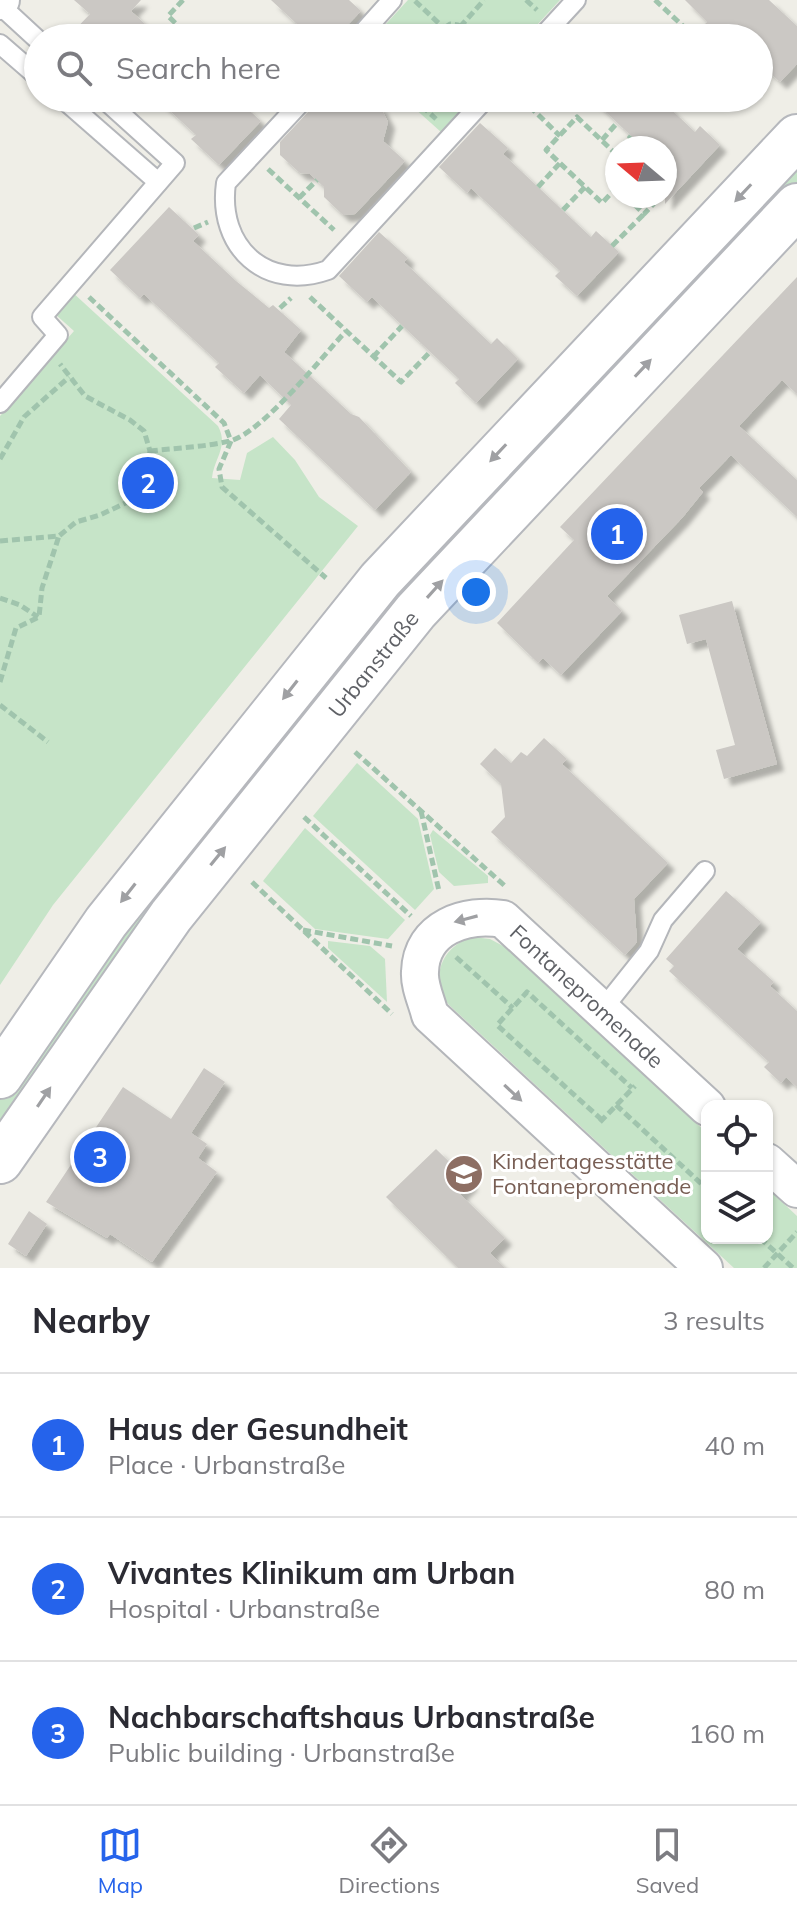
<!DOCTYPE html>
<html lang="en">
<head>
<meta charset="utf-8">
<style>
	body { margin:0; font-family:Mulish,sans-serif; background:#f2f2f3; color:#2b2b33 }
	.controls { position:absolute; right:24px; bottom:24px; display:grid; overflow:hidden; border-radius:16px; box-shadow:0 2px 6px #0004 }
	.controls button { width:72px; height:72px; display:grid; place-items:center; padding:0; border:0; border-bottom:2px solid #e1e1e2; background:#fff; color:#2b2b33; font:40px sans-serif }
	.compass { position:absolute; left:605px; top:136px; width:72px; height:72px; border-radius:50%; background:#fff; box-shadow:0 2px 6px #0004; rotate:289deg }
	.you { position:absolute; left:476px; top:592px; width:28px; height:28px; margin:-20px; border:6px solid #fff; border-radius:50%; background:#1a73e8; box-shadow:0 0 0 12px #1a73e833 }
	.badge { display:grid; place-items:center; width:52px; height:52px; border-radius:50%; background:#2563eb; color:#fff; font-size:26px; font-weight:700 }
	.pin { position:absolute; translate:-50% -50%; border:4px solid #fff; box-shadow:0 2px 8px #0006 }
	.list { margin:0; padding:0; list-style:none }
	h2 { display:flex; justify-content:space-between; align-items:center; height:104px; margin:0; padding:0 32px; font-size:34px }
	h2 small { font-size:26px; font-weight:400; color:#7c7c81 }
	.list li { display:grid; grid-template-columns:52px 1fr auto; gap:24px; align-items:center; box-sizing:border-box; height:144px; padding:0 32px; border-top:2px solid #e1e1e2 }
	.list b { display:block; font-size:30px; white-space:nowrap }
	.list p { margin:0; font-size:26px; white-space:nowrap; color:#7c7c81 }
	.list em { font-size:26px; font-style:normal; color:#7c7c81 }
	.icon { flex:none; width:44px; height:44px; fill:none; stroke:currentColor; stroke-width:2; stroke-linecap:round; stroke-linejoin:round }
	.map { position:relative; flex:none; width:797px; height:1268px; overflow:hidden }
	.search { position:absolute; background:#fff; box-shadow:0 2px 6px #0004; left:24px; right:24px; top:24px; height:88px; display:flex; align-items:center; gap:20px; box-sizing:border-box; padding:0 28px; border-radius:44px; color:#7c7c81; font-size:30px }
	.sheet { height:536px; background:#fff }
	nav { display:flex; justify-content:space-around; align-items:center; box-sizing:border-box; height:112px; border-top:2px solid #e1e1e2; background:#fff; font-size:22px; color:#7c7c81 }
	nav a { display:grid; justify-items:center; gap:4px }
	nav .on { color:#2563eb }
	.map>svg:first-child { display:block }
	.green { fill:#c6e4c8 }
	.building { fill:#cbc8c4; filter:url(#shadow) }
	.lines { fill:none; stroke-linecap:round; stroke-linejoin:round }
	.lane-casing { stroke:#b4b6ba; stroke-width:22 }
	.street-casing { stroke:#b4b6ba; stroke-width:40 }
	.secondary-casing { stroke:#b6b8bd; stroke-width:48 }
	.path { stroke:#a0c4ad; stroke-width:5; stroke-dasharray:8 4; stroke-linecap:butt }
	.lane { stroke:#fff; stroke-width:18 }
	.street { stroke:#fff; stroke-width:36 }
	.secondary { stroke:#fff; stroke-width:44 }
	.oneway { fill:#9fa0a3 }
	.labels { text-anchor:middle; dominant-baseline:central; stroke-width:6; stroke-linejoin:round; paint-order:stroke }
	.street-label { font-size:22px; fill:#5f6166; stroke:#fff }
	.education-label { font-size:22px; fill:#785e54; stroke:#fff; text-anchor:start }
</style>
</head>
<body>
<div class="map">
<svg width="797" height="1268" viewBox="0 0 797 1268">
	<defs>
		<filter id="shadow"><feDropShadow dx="7" dy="7" stdDeviation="2" flood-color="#0004"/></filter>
	</defs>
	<rect width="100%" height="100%" fill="#efeee7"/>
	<g class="green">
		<polygon points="408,0 560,0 525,38 373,38"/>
		<polygon points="403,98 471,98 441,132"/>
		<polygon points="797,154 797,186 411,595 394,581"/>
		<path d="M71,291L218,426C229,447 214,458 212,478L240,480L247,453L273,437L295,460L319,497L358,526L53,905L0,985V416L74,331L55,314Z"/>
		<polygon points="317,675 333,688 0,1136 0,1097"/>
		<polygon points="357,763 418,819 434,889 415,910 313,816"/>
		<polygon points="305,828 405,920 388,939 315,929 263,881"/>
		<polygon points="433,830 488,876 488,883 454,886 439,872 430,835"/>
		<path d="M473,937L490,939L505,947L707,1133V1238H767V1188L797,1216V1268H734L449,1005C429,979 441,946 473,937Z"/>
		<polygon points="328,941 370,946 385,959 387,1002 328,948"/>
	</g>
	<g class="building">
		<polygon points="74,0 141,0 131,11 160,38 67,38 90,14"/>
		<polygon points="271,0 349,0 361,11 335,38 284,38 297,24"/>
		<polygon points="685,0 769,0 797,26 797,64 780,82 759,63 759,38 714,38 702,27 707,22"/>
		<polygon points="156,98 235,98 261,121 219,165 191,139 196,135"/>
		<polygon points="321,98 338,98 348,108 367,103 380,106 388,122 383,141 405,161 355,214 343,215 324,197 324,187 310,174 300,173 280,155 280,142"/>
		<polygon points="591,98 659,98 695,132 700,126 720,145 665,204 665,148 644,148"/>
		<polygon points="480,123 508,148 503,154 591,237 596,231 619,252 577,296 555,276 560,271 471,188 467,193 439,167"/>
		<polygon points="169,207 199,235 193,241 236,281 269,308 273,305 301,330 284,352 351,414 359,417 411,472 375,510 279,419 291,405 260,375 244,393 215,367 219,363 144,294 140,298 110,270"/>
		<polygon points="379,232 408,258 404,262 491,344 497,338 518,359 476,403 455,383 459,379 372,297 367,302 339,276"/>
		<polygon points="797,277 797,394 782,380 739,426 797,480 797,517 731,455 699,488 703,492 682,518 607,596 622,611 561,675 543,658 538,663 497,623 574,540 560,527"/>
		<polygon points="732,601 777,764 724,779 716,750 735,745 706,639 687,644 679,615"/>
		<polygon points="544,738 567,759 562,764 668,863 634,899 637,942 625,955 491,832 505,817 501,784 480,764 495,748 511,763 521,752 527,756"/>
		<polygon points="726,891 761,922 737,949 774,982 770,986 797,1011 797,1087 786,1077 781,1083 764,1067 769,1062 669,971 674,966 666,959"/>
		<polygon points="204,1068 225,1082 191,1133 207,1144 198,1158 217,1172 152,1262 110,1234 107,1238 46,1202 123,1087 171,1119"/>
		<polygon points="436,1149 471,1183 460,1194 505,1238 490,1253 505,1268 458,1268 386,1197"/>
		<polygon points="29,1211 47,1224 26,1256 8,1244"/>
	</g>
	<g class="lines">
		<g class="lane-casing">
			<g id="lane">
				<polyline points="0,5 38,40"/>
				<polyline points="358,38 392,0"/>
				<polyline points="541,38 576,0"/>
				<polyline points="0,44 38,77"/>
				<polyline points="62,98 158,182"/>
				<path d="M305,98L226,183C217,247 266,292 328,270L486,98"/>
				<polyline points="0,403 58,335 42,317 175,163 103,98"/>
				<polyline points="602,1010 649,951 663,920 705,871"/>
			</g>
		</g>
		<g class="street-casing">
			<g id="street">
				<polyline points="0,1 1,0"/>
				<polyline points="767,1162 797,1189"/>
				<path id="s1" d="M704,1268L430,1015C427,1002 419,986 420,972C421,927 466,913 503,919L707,1107"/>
			</g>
		</g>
		<g class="secondary-casing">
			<g id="secondary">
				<polyline points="0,1076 106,922 380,580 797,137"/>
				<path id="s2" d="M0,1161L171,916L416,611L797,206"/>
			</g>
		</g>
		<g class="path">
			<polyline points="183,0 168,16 191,38"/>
			<polyline points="526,0 537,10"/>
			<polyline points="655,0 696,38"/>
			<polyline points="415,1 444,28"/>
			<polyline points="460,27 484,0"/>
			<polyline points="444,28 450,24 458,25 462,38"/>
			<polyline points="168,38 178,26"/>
			<polyline points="443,38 444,28"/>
			<polyline points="712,38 713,37"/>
			<polyline points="413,98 436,119"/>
			<polyline points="521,98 560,136"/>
			<polyline points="602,140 617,123"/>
			<polyline points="621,148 631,136"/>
			<polyline points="617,155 577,117 546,150 602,203 617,187"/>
			<polyline points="268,169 334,230"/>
			<polyline points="538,187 560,163"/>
			<polyline points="665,191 673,183"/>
			<polyline points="626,196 644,214 661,196"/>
			<polyline points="299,198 317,180"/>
			<polyline points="563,210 585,187"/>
			<polyline points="194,228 208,222"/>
			<polyline points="612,246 644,214"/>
			<polyline points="89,297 224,423 231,441 219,469 222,487 326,578"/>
			<polyline points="310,297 401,382 430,352"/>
			<polyline points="280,308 291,298"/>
			<polyline points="373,357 402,326"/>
			<path d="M150,451C176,448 205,447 230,441C263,432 321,358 346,331"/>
			<polyline points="0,459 24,417 69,377"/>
			<polyline points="0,541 59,536 76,522 100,515 134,499 145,485 150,451 144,431 130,420 85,396 60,364"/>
			<polyline points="0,598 20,605 38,617"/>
			<polyline points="0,682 16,628 39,617 42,588 59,536"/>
			<polyline points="0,705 48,742"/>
			<polyline points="355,752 505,886"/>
			<polyline points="421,811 439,891"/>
			<polyline points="304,817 411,916"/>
			<polyline points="252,882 392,1014"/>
			<polyline points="303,930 392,946"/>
			<polyline points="456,957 513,1008"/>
			<polyline points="616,1105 707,1189"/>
			<polyline points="602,1120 497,1025 527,992 632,1088"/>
			<polyline points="600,1122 635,1086"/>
			<polyline points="760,1238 793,1268"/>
			<polyline points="764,1268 797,1232"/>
		</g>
		<use href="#lane" class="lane"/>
		<use href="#street" class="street"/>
		<use href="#secondary" class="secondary"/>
	</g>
	<defs><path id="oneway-solid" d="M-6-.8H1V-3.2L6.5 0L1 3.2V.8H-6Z" transform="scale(2)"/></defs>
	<g class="oneway">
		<use href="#oneway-solid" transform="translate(743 193) rotate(133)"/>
		<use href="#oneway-solid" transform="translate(643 368) rotate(-47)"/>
		<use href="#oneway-solid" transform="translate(498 453) rotate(133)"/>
		<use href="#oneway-solid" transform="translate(435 589) rotate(-48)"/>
		<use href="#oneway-solid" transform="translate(290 690) rotate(128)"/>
		<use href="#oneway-solid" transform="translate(218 856) rotate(-51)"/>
		<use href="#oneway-solid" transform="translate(128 893) rotate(128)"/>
		<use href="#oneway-solid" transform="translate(466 919) rotate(165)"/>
		<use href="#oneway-solid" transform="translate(513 1093) rotate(43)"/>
		<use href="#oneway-solid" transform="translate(44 1097) rotate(-56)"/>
	</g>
	<defs>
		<g id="school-disc" transform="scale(2)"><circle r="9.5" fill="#8d6e63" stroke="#fff"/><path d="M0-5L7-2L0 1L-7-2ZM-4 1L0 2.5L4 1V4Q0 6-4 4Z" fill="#fff"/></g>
	</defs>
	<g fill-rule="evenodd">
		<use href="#school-disc" x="464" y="1174"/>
	</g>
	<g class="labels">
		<g class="street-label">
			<text stroke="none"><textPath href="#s2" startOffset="622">Urbanstraße</textPath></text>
			<text stroke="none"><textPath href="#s1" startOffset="644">Fontanepromenade</textPath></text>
		</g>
		<g class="education-label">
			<text x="492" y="1161">Kindertagesstätte<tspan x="492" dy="25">Fontanepromenade</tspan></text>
		</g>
	</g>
</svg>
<div class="controls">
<button><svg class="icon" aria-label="locate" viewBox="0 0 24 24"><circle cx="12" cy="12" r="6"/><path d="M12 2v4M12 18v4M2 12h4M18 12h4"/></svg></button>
<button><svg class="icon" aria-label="layers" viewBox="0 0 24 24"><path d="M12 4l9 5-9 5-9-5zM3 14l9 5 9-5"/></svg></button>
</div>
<svg class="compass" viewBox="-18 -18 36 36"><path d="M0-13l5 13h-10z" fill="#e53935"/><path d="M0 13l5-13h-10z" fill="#7c7c81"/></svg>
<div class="you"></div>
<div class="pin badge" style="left:617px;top:534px">1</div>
<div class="pin badge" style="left:148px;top:483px">2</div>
<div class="pin badge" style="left:100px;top:1157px">3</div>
<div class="search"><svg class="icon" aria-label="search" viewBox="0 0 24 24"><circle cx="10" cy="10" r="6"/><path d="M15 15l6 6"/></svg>Search here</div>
</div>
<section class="sheet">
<h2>Nearby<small>3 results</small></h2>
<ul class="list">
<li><span class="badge">1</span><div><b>Haus der Gesundheit</b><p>Place · Urbanstraße</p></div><em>40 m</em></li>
<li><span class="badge">2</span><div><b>Vivantes Klinikum am Urban</b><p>Hospital · Urbanstraße</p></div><em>80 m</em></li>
<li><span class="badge">3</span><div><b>Nachbarschaftshaus Urbanstraße</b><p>Public building · Urbanstraße</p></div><em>160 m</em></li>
</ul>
</section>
<nav>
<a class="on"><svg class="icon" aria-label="map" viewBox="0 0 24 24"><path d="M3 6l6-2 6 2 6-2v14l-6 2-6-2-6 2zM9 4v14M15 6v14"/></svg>Map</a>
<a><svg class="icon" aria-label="directions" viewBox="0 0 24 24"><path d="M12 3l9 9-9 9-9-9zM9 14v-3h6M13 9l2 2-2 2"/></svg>Directions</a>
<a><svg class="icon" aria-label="saved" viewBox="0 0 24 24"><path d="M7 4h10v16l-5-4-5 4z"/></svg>Saved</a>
</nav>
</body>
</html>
